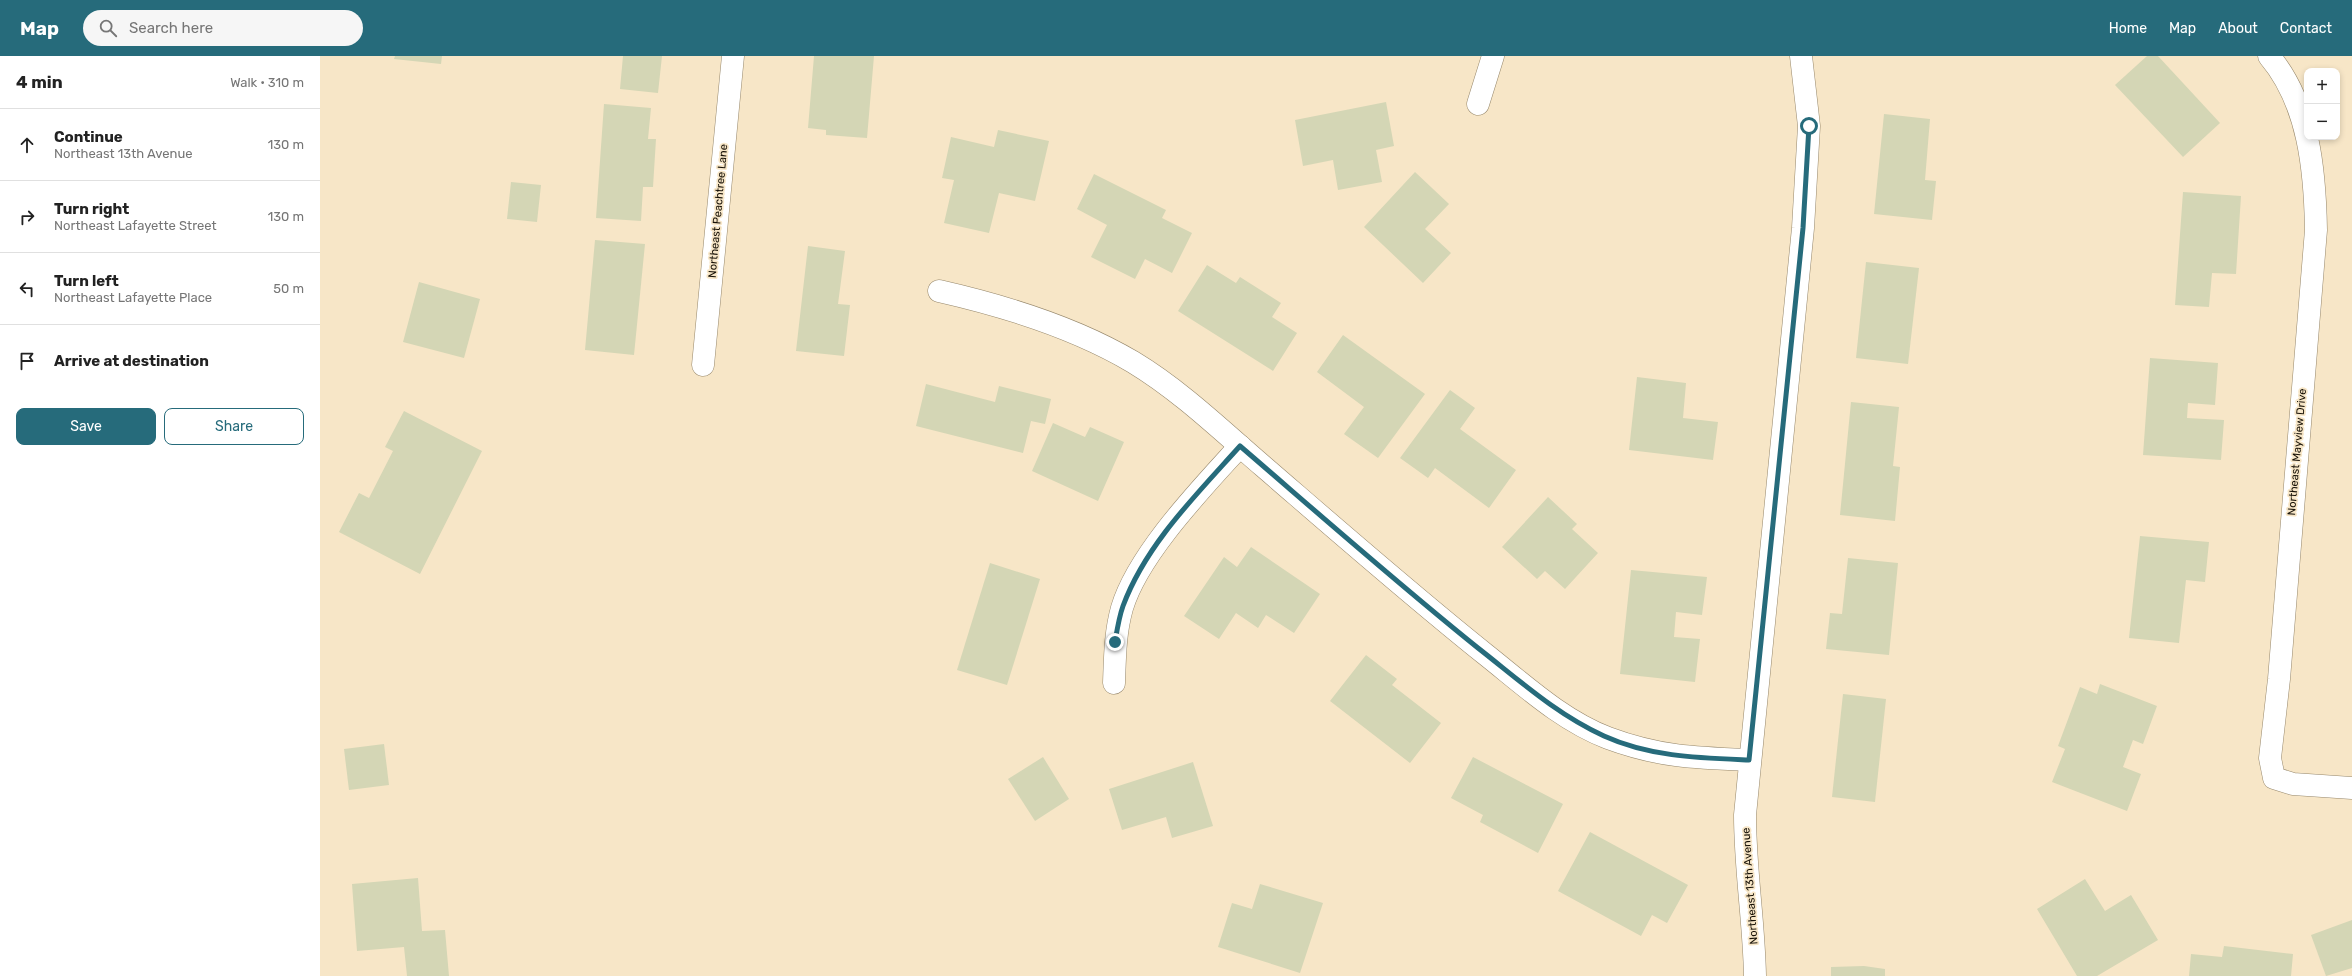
<!DOCTYPE html>
<html lang="en">
<head>
<meta charset="utf-8">
<style>
	body { margin:0; font-family:Rubik,sans-serif; background:#f6f6f6; color:#222 }
	.controls { position:absolute; right:12px; top:12px; display:grid; overflow:hidden; border-radius:8px; box-shadow:0 2px 6px #0003 }
	.controls button { width:36px; height:36px; display:grid; place-items:center; padding:0; border:0; border-bottom:1px solid #e0e0e0; background:#fff; color:#222; font:20px sans-serif }
	.stop { position:absolute; width:12px; height:12px; margin:-9px; border:3px solid #266b7b; border-radius:50%; background:#fff }
	.stop.end { background:#266b7b; border-color:#fff; box-shadow:0 1px 4px #0008 }
	.list { margin:0; padding:0; list-style:none }
	h2 { display:flex; justify-content:space-between; align-items:center; height:52px; margin:0; padding:0 16px; font-size:17px }
	h2 small { font-size:13px; font-weight:400; color:#767676 }
	.list li { display:grid; grid-template-columns:26px 1fr auto; gap:12px; align-items:center; box-sizing:border-box; height:72px; padding:0 16px; border-top:1px solid #e0e0e0 }
	.list b { display:block; font-size:15px; white-space:nowrap }
	.list p { margin:0; font-size:13px; white-space:nowrap; color:#767676 }
	.list em { font-size:13px; font-style:normal; color:#767676 }
	.actions { display:flex; gap:8px; padding:12px 16px }
	.actions a { flex:1; padding:9px 0; border:1px solid #266b7b; border-radius:8px; text-align:center; font-size:14px; color:#266b7b }
	.actions .main { background:#266b7b; color:#fff }
	.icon { flex:none; width:22px; height:22px; fill:none; stroke:currentColor; stroke-width:2; stroke-linecap:round; stroke-linejoin:round }
	.map { position:relative; flex:none; width:2032px; height:920px; overflow:hidden }
	header { display:flex; align-items:center; gap:24px; box-sizing:border-box; height:56px; padding:0 20px; background:#266b7b; color:#fff }
	header strong { font-size:19px }
	nav { display:flex; gap:22px; margin-inline-start:auto; font-size:14px }
	.search { width:280px; height:36px; background:#f6f6f6; display:flex; align-items:center; gap:10px; box-sizing:border-box; padding:0 14px; border-radius:22px; color:#767676; font-size:15px }
	main { display:flex }
	aside { flex:1; background:#fff }
	.map>svg:first-child { display:block }
	.building { fill:#d4d6b5 }
	.lines { fill:none; stroke-linecap:round; stroke-linejoin:round }
	.street-casing { stroke:#96876b; stroke-width:23 }
	.street { stroke:#fff; stroke-width:22 }
	.route { stroke:#266b7b; stroke-width:5 }
	.labels { text-anchor:middle; dominant-baseline:central; stroke-width:3.5; stroke-linejoin:round; paint-order:stroke }
	.street-label { font-size:11px; fill:#171107; stroke:#f7e6c7 }
</style>
</head>
<body>
<header>
<strong>Map</strong>
<div class="search"><svg class="icon" aria-label="search" viewBox="0 0 24 24"><circle cx="10" cy="10" r="6"/><path d="M15 15l6 6"/></svg>Search here</div>
<nav><a>Home</a><a>Map</a><a>About</a><a>Contact</a></nav>
</header>
<main>
<aside>
<h2>4 min<small>Walk · 310 m</small></h2>
<ul class="list">
<li><svg class="icon" aria-label="ahead" viewBox="0 0 24 24"><path d="M12 20V5M6 11l6-6 6 6"/></svg><div><b>Continue</b><p>Northeast 13th Avenue</p></div><em>130 m</em></li>
<li><svg class="icon" aria-label="right" viewBox="0 0 24 24"><path d="M7 20v-9h11M14 6l5 5-5 5"/></svg><div><b>Turn right</b><p>Northeast Lafayette Street</p></div><em>130 m</em></li>
<li><svg class="icon" aria-label="left" viewBox="0 0 24 24"><path d="M17 20v-9H6M10 6l-5 5 5 5"/></svg><div><b>Turn left</b><p>Northeast Lafayette Place</p></div><em>50 m</em></li>
<li><svg class="icon" aria-label="arrive" viewBox="0 0 24 24"><path d="M6 21V4h12l-3 4 3 4H6"/></svg><div><b>Arrive at destination</b></div></li>
</ul>
<div class="actions"><a class="main">Save</a><a>Share</a></div>
</aside>
<div class="map">
<svg width="2032" height="920" viewBox="0 0 2032 920">
	<rect width="100%" height="100%" fill="#f7e6c7"/>
	<g class="building">
		<polygon points="75,0 122,0 121,8 74,3"/>
		<polygon points="303,0 342,0 338,37 300,33"/>
		<polygon points="494,0 554,0 547,82 506,79 506,74 488,72"/>
		<polygon points="1827,0 1838,0 1900,67 1863,101 1795,29"/>
		<polygon points="1066,46 1074,90 1056,94 1062,126 1018,134 1013,104 983,110 975,64"/>
		<polygon points="284,48 331,52 328,83 336,83 333,131 323,131 321,165 276,162"/>
		<polygon points="1564,58 1610,63 1605,124 1616,125 1612,164 1554,158"/>
		<polygon points="678,74 729,85 715,145 679,137 669,177 624,167 634,124 622,122 631,81 674,91"/>
		<polygon points="1095,116 1129,148 1105,173 1131,197 1103,227 1044,171"/>
		<polygon points="774,118 846,154 842,162 872,177 852,217 825,203 815,223 771,201 787,169 757,153"/>
		<polygon points="191,126 221,129 217,166 187,163"/>
		<polygon points="1863,136 1921,140 1916,218 1892,217 1889,251 1855,249"/>
		<polygon points="275,184 325,188 314,299 265,294"/>
		<polygon points="488,190 525,195 518,248 530,249 524,300 476,295"/>
		<polygon points="1546,206 1599,212 1588,308 1536,302"/>
		<polygon points="887,209 916,227 920,221 961,247 952,261 977,277 953,315 858,255"/>
		<polygon points="99,226 160,243 144,302 83,286"/>
		<polygon points="1023,279 1105,338 1058,402 1024,378 1044,351 997,316"/>
		<polygon points="1830,302 1898,307 1895,349 1868,347 1867,362 1904,364 1901,404 1823,399"/>
		<polygon points="1317,321 1366,327 1363,362 1398,366 1393,404 1309,394"/>
		<polygon points="606,328 675,346 679,330 731,343 725,368 711,365 703,397 596,370"/>
		<polygon points="1130,334 1155,352 1140,373 1196,414 1169,452 1115,412 1108,422 1080,402"/>
		<polygon points="1531,346 1579,351 1573,410 1580,411 1575,465 1520,459"/>
		<polygon points="84,355 162,395 100,518 19,476 39,437 49,442 73,395 65,391"/>
		<polygon points="733,367 765,381 770,371 804,386 778,445 712,415"/>
		<polygon points="1228,441 1257,468 1252,473 1278,497 1245,533 1225,515 1217,523 1182,491"/>
		<polygon points="1820,480 1889,486 1885,526 1866,524 1859,587 1809,582"/>
		<polygon points="931,491 1000,538 974,577 946,559 938,572 916,557 899,583 864,560 904,501 917,511"/>
		<polygon points="1528,502 1578,507 1569,599 1506,593 1510,557 1522,558"/>
		<polygon points="670,507 720,523 687,629 637,614"/>
		<polygon points="1311,514 1387,521 1382,559 1356,556 1354,581 1380,583 1375,626 1300,618"/>
		<polygon points="1046,599 1077,623 1072,629 1121,667 1090,707 1010,645"/>
		<polygon points="1780,628 1837,650 1823,688 1813,684 1803,711 1821,718 1807,755 1732,726 1745,693 1738,690 1760,631 1777,638"/>
		<polygon points="1523,638 1566,643 1555,746 1512,741"/>
		<polygon points="64,688 69,729 29,734 24,693"/>
		<polygon points="723,701 749,743 715,765 688,723"/>
		<polygon points="1153,701 1243,748 1218,797 1160,766 1163,759 1131,742"/>
		<polygon points="873,706 893,770 852,782 846,761 802,774 789,733"/>
		<polygon points="1270,776 1368,829 1347,867 1332,859 1321,880 1238,835"/>
		<polygon points="98,822 102,875 125,874 129,920 87,920 84,891 37,895 32,828"/>
		<polygon points="1765,823 1785,855 1811,839 1838,884 1777,920 1757,920 1717,853"/>
		<polygon points="940,828 1003,847 980,917 898,891 912,847 932,853"/>
		<polygon points="2032,864 2032,912 2006,920 1991,879"/>
		<polygon points="1904,890 1973,898 1971,920 1869,920 1871,898 1902,901"/>
		<polygon points="1544,910 1565,913 1565,920 1511,920 1511,911"/>
	</g>
	<g class="lines">
		<g class="street-casing">
			<g id="street">
				<path d="M1949,0C1989,47 1995,115 1996,174L1959,623L1950,702L1954,722L1973,728L2032,732"/>
				<polyline points="1158,48 1173,0"/>
				<path d="M619,235C685,250 754,271 813,306C861,335 902,375 944,411C1017,474 1090,538 1165,598C1203,628 1241,664 1288,682C1339,701 1376,702 1429,704"/>
				<polyline points="383,309 413,0"/>
				<path d="M794,627C795,601 795,577 802,552C818,498 882,432 920,390"/>
				<path d="M1435,920C1434,866 1425,813 1425,759L1483,172L1489,70L1481,0"/>
			</g>
		</g>
		<use href="#street" class="street"/>
	</g>
	<g class="lines">
		<path class="route" d="M795,586C797,574 799,561 803,550C826,488 877,438 920,390C999,458 1077,527 1158,592C1199,624 1236,658 1284,680C1330,701 1380,702 1429,704L1483,172L1489,70"/>
	</g>
	<g class="labels">
		<g class="street-label">
			<text transform="translate(398 155) rotate(-85)">Northeast Peachtree Lane</text>
			<text transform="translate(1977 396) rotate(-85)">Northeast Mayview Drive</text>
			<text transform="translate(1430 830) rotate(-94)">Northeast 13th Avenue</text>
		</g>
	</g>
</svg>
<div class="controls">
<button>+</button>
<button>−</button>
</div>
<div class="stop" style="left:1489px;top:70px"></div>
<div class="stop end" style="left:795px;top:586px"></div>
</div>
</main>
</body>
</html>
